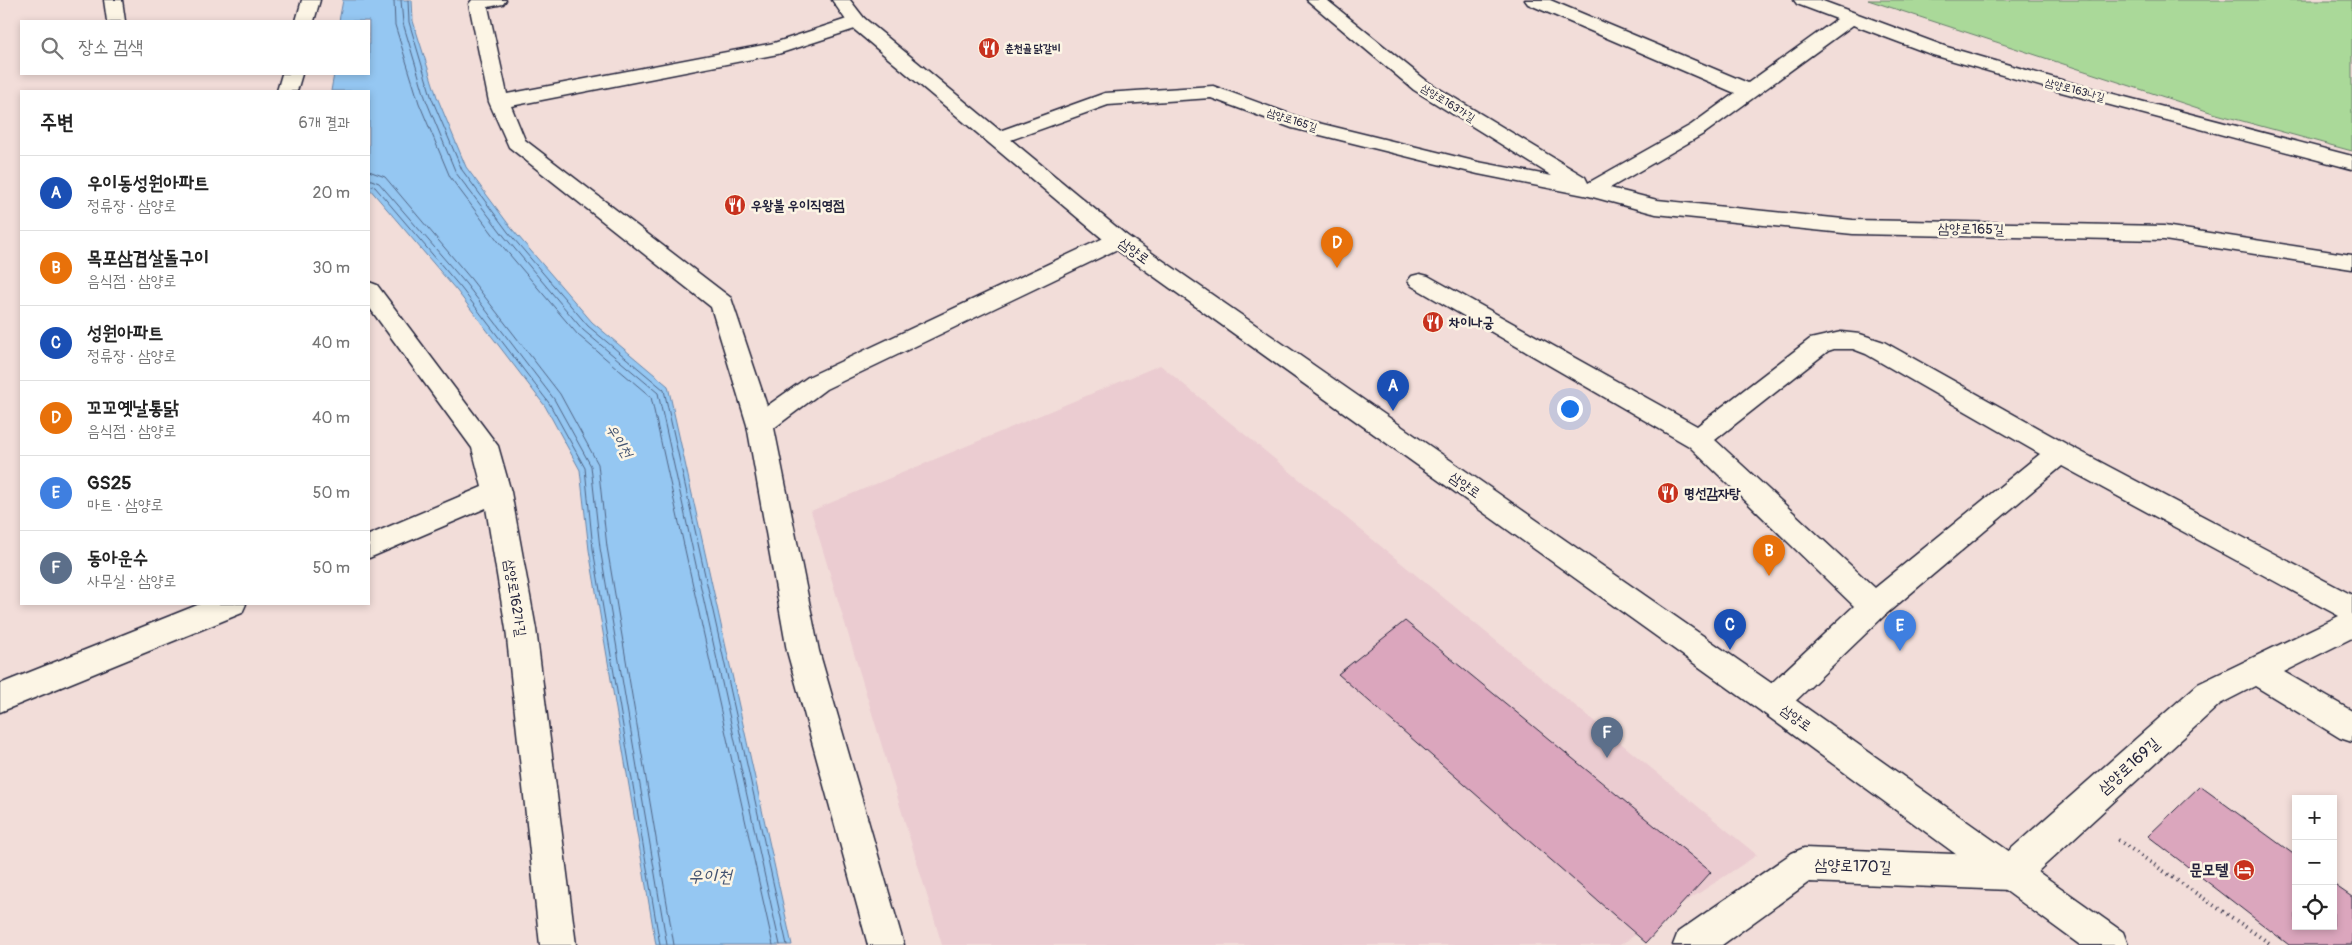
<!DOCTYPE html>
<html lang="ko">
<head>
<meta charset="utf-8">
<style>
	body { margin:0; font-family:Pangolin,"Poor Story",sans-serif; background:#f6f6f6; color:#222 }
	.controls { position:absolute; right:15px; bottom:15px; display:grid; overflow:hidden; border-radius:0px; box-shadow:0 2px 8px #0003 }
	.controls button { width:45px; height:45px; display:grid; place-items:center; padding:0; border:0; border-bottom:1px solid #e0e0e0; background:#fff; color:#222; font:25px sans-serif }
	.you { position:absolute; left:1569px; top:408px; width:18px; height:18px; margin:-12px; border:4px solid #fff; border-radius:50%; background:#1a73e8; box-shadow:0 0 0 8px #1a73e833 }
	.badge { display:grid; place-items:center; width:32px; height:32px; border-radius:50%; background:#c8321e; color:#fff; font-size:16px; font-weight:700 }
	.pin { position:absolute; translate:-50% -41px; filter:drop-shadow(0 1px 2px #0008) }
	.pin::after { content:''; position:absolute; top:26px; width:18px; height:15px; background:inherit; clip-path:polygon(0 0,100% 0,50% 100%) }
	.list { margin:0; padding:0; list-style:none }
	h2 { display:flex; justify-content:space-between; align-items:center; height:65px; margin:0; padding:0 20px; font-size:21px }
	h2 small { font-size:16px; font-weight:400; color:#767676 }
	.list li { display:grid; grid-template-columns:32px 1fr auto; gap:15px; align-items:center; box-sizing:border-box; height:75px; padding:0 20px; border-top:1px solid #e0e0e0 }
	.list b { display:block; font-size:19px; white-space:nowrap }
	.list p { margin:0; font-size:16px; white-space:nowrap; color:#767676 }
	.list em { font-size:16px; font-style:normal; color:#767676 }
	.icon { flex:none; width:28px; height:28px; fill:none; stroke:currentColor; stroke-width:2; stroke-linecap:round; stroke-linejoin:round }
	.map { position:relative; flex:none; width:2352px; height:945px; overflow:hidden }
	.search { position:absolute; background:#fff; box-shadow:0 2px 8px #0003; left:20px; top:20px; width:350px; height:55px; display:flex; align-items:center; gap:12px; box-sizing:border-box; padding:0 18px; border-radius:0px; color:#767676; font-size:19px }
	.panel { position:absolute; background:#fff; box-shadow:0 2px 8px #0003; left:20px; top:90px; width:350px; height:515px; border-radius:0px }
	.map>svg:first-child { display:block }
	.built { fill:#ebccd1 }
	.green { fill:#aad999; stroke:#667e6a }
	.water { fill:#95c7f2; stroke:#6785a9 }
	.lines { fill:none; stroke-linecap:round; stroke-linejoin:round }
	.shore { stroke:#506484; stroke-width:1 }
	.building { fill:#dba6bd; stroke:#22223b }
	.minor-casing { stroke:#22223b; stroke-width:3 }
	.major-casing { stroke:#22223b; stroke-width:3 }
	.path { stroke:#22223b; stroke-width:4; stroke-dasharray:1 4.5; stroke-linecap:butt }
	.minor { fill:#fcf5e5; fill-rule:evenodd }
	.major { fill:#fcf5e5; fill-rule:evenodd }
	.labels { text-anchor:middle; dominant-baseline:central; stroke-width:5; stroke-linejoin:round; paint-order:stroke }
	.far-poi-label { font-size:11px; font-weight:bold; fill:#22223b; stroke:#fcf5e5; text-anchor:start }
	.far-street-label { font-size:11px; fill:#22223b; stroke:#fcf5e5 }
	.poi-label { font-size:14px; font-weight:bold; fill:#22223b; stroke:#fcf5e5; text-anchor:start }
	.street-label { font-size:14px; fill:#22223b; stroke:#fcf5e5 }
	.water-label { font-size:15px; font-style:italic; fill:#445472; stroke:#fcf5e5 }
	.near-street-label { font-size:16px; fill:#22223b; stroke:#fcf5e5 }
	.near-poi-label { font-size:16px; font-weight:bold; fill:#22223b; stroke:#fcf5e5; text-anchor:end }
	.near-water-label { font-size:18px; font-style:italic; fill:#445472; stroke:#fcf5e5 }
</style>
</head>
<body>
<div class="map">
<svg width="2352" height="945" viewBox="0 0 2352 945">
	<rect width="100%" height="100%" fill="#f2ddd9"/>
	<filter id="ink" filterUnits="userSpaceOnUse"><feTurbulence type="fractalNoise" baseFrequency=".02" numOctaves="2"/><feDisplacementMap in="SourceGraphic" scale="10" xChannelSelector="R" yChannelSelector="G"/><feConvolveMatrix kernelMatrix="1 2 1 2 8 2 1 2 1" color-interpolation-filters="sRGB"/></filter>
	<g filter="url(#ink)">
		<polygon class="built" points="1160,365 1757,855 1620,945 942,945 811,511"/>
		<polygon class="green" points="1868,0 2352,0 2352,151 2213,113"/>
		<polygon class="water" points="343,0 412,0 413,21 437,97 466,167 512,229 592,322 668,386 792,945 656,945 589,550 580,470 545,406 457,291 369,188 369,91 331,91 334,74 369,74 369,21 339,21"/>
		<g class="lines">
			<g class="shore">
				<polyline points="394,0 395,25 419,103 450,177 498,241 578,335 651,397 773,945"/>
				<polyline points="401,0 403,23 426,100 456,173 504,236 583,330 658,393 780,945"/>
				<polyline points="408,0 409,22 432,99 462,170 508,232 588,326 664,390 787,945"/>
				<polyline points="369,171 385,177 471,279 560,394 598,464 607,547 674,945"/>
				<polyline points="369,179 379,183 466,284 554,399 591,466 600,548 667,945"/>
				<polyline points="369,185 375,187 461,288 549,403 585,468 593,549 660,945"/>
			</g>
		</g>
		<g class="building">
			<polygon points="1405,621 1711,872 1646,943 1338,674"/>
			<polygon points="2200,786 2296,856 2296,926 2333,926 2333,884 2352,897 2352,945 2289,945 2148,836"/>
		</g>
		<g class="lines">
			<g class="minor-casing">
				<g id="minor">
					<polygon points="104,0 122,0 125,21 107,21"/>
					<polygon points="302,0 320,0 314,21 296,21"/>
					<polygon points="472,0 506,0 503,4 488,7 507,94 774,43 850,18 864,18 866,22 864,26 778,54 511,106 525,140 731,298 767,406 808,377 1110,235 1118,233 1126,235 1129,240 1126,245 826,389 774,428 819,651 904,945 868,945 787,651 747,425 711,307 509,147 489,102 469,4"/>
					<polygon points="1307,0 1327,0 1428,82 1585,177 1588,183 1691,125 1735,93 1528,4 1525,0 1550,0 1748,83 1837,19 1797,4 1794,0 1820,0 1947,47 2075,84 2352,156 2352,169 2061,92 1933,55 1853,25 1705,133 1610,188 1657,200 1853,220 2164,226 2352,255 2352,269 2164,240 1853,234 1656,214 1589,196 1478,174 1292,128 1211,98 1108,105 1005,142 998,144 991,142 988,138 991,134 1105,93 1213,86 1306,120 1478,162 1552,176 1414,90"/>
					<polygon points="282,74 302,74 297,91 277,91"/>
					<path d="M1420,274L1428,276L1697,426L1810,339L1841,332L1860,334L1884,342L2070,446L2352,595V638L2284,672L2352,711V742L2340,738L2255,686L2220,704L2023,885L2010,890L1809,882L1722,945H1673L1678,932L1792,853L1804,848L2003,856L2198,684L2339,616L2062,466L1885,615L1784,712L1773,716L1762,712L1757,702L1762,692L1854,606L1689,446L1412,286L1408,281L1412,276ZM1834,349H1853L1866,354L2040,454L1875,588L1715,440L1828,351Z"/>
					<polygon points="369,282 377,285 498,446 511,492 536,629 576,945 540,945 506,629 486,508 369,558 369,535 482,487 472,448 369,307"/>
					<polygon points="200,604 246,604 242,613 0,712 0,684"/>
				</g>
			</g>
			<g class="major-casing">
				<polygon id="major" points="832,0 850,0 864,18 1126,235 1784,692 2123,932 2128,945 2080,945 1762,712 1110,245 850,26"/>
			</g>
			<polyline class="path" points="2118,840 2272,945"/>
			<use href="#minor" class="minor"/>
			<use href="#major" class="major"/>
		</g>
	</g>
	<defs>
		<g id="restaurant-disc" transform="scale(1.125)"><circle r="9.5" fill="#c8321e" stroke="#fcf5e5"/><path d="M-5-6h1v4h1v-4h1v4h1v-4h1v5L-1.5 .5V6h-2V.5L-5-1ZM5-6V6H3V1.5H1.5Q1.5-4 5-6Z" fill="#fff"/></g>
		<g id="hotel-disc" transform="scale(1.125)"><circle r="9.5" fill="#c8321e" stroke="#fcf5e5"/><path d="M-6-4.5h1.5V1H6V5H4.5V3h-9V5H-6ZM-4 0a1.8 1.8 0 1 1 3.6 0ZM.5 0V-2.5h3Q6-2.5 6 0Z" fill="#fff"/></g>
	</defs>
	<g fill-rule="evenodd">
		<use href="#restaurant-disc" x="989" y="48"/>
		<use href="#restaurant-disc" x="735" y="205"/>
		<use href="#restaurant-disc" x="1433" y="322"/>
		<use href="#restaurant-disc" x="1668" y="493"/>
		<use href="#hotel-disc" x="2244" y="870"/>
	</g>
	<g class="labels">
		<g class="far-poi-label">
			<text x="1005" y="48">춘천골 닭갈비</text>
		</g>
		<g class="far-street-label">
			<text transform="translate(2075 90) rotate(15)">삼양로163나길</text>
			<text transform="translate(1448 103) rotate(32)">삼양로163가길</text>
			<text transform="translate(1292 120) rotate(18)">삼양로165길</text>
		</g>
		<g class="poi-label">
			<text x="751" y="205">우왕불 우이직영점</text>
			<text x="1449" y="322">차이나궁</text>
			<text x="1684" y="493">명선감자탕</text>
		</g>
		<g class="street-label">
			<text transform="translate(1971 229) rotate(1)">삼양로165길</text>
			<text transform="translate(1134 251) rotate(36)">삼양로</text>
			<text transform="translate(1465 485) rotate(35)">삼양로</text>
			<text transform="translate(515 598) rotate(81)">삼양로162가길</text>
			<text transform="translate(1796 718) rotate(36)">삼양로</text>
		</g>
		<g class="water-label">
			<text transform="translate(619 441) rotate(59)">우이천</text>
		</g>
		<g class="near-street-label">
			<text transform="translate(2129 766) rotate(-42)">삼양로169길</text>
			<text transform="translate(1853 866) rotate(2)">삼양로170길</text>
		</g>
		<g class="near-poi-label">
			<text x="2228" y="870">문모텔</text>
		</g>
		<g class="near-water-label">
			<text x="710" y="876">우이천</text>
		</g>
	</g>
</svg>
<div class="controls">
<button>+</button>
<button>−</button>
<button><svg class="icon" aria-label="locate" viewBox="0 0 24 24"><circle cx="12" cy="12" r="6"/><path d="M12 2v4M12 18v4M2 12h4M18 12h4"/></svg></button>
</div>
<div class="you"></div>
<div class="pin badge" style="left:1393px;top:411px;background:#1a4fb4">A</div>
<div class="pin badge" style="left:1769px;top:576px;background:#e8710a">B</div>
<div class="pin badge" style="left:1730px;top:650px;background:#1a4fb4">C</div>
<div class="pin badge" style="left:1337px;top:268px;background:#e8710a">D</div>
<div class="pin badge" style="left:1900px;top:651px;background:#3f7fe0">E</div>
<div class="pin badge" style="left:1607px;top:758px;background:#5c6f8a">F</div>
<div class="search"><svg class="icon" aria-label="search" viewBox="0 0 24 24"><circle cx="10" cy="10" r="6"/><path d="M15 15l6 6"/></svg>장소 검색</div>
<section class="panel">
<h2>주변<small>6개 결과</small></h2>
<ul class="list">
<li><span class="badge" style="background:#1a4fb4">A</span><div><b>우이동성원아파트</b><p>정류장 · 삼양로</p></div><em>20 m</em></li>
<li><span class="badge" style="background:#e8710a">B</span><div><b>목포삼겹살돌구이</b><p>음식점 · 삼양로</p></div><em>30 m</em></li>
<li><span class="badge" style="background:#1a4fb4">C</span><div><b>성원아파트</b><p>정류장 · 삼양로</p></div><em>40 m</em></li>
<li><span class="badge" style="background:#e8710a">D</span><div><b>꼬꼬옛날통닭</b><p>음식점 · 삼양로</p></div><em>40 m</em></li>
<li><span class="badge" style="background:#3f7fe0">E</span><div><b>GS25</b><p>마트 · 삼양로</p></div><em>50 m</em></li>
<li><span class="badge" style="background:#5c6f8a">F</span><div><b>동아운수</b><p>사무실 · 삼양로</p></div><em>50 m</em></li>
</ul>
</section>
</div>
</body>
</html>
